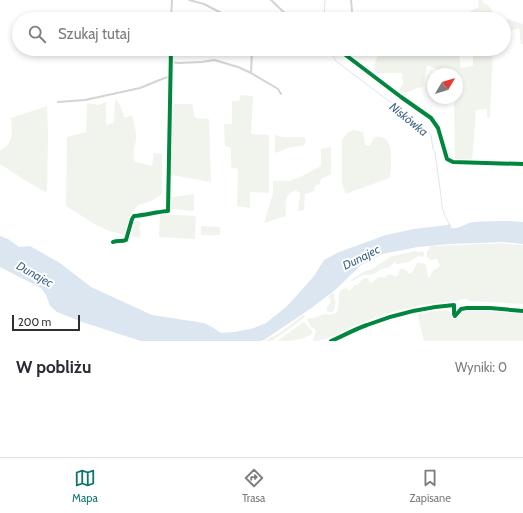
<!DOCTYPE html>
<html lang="pl">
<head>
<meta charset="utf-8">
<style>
	body { margin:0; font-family:Cabin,sans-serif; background:#f7f7f7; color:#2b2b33 }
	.compass { position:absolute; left:427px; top:68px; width:36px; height:36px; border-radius:50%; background:#fff; box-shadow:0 2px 6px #0003; rotate:52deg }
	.scale { position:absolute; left:12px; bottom:10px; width:68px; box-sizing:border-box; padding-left:4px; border:2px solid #2f2f2f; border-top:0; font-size:11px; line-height:14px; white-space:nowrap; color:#2f2f2f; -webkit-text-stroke:3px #fff; paint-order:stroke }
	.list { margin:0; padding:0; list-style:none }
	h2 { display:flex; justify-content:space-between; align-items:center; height:52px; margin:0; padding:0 16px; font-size:17px }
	h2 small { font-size:13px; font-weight:400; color:#7c7c81 }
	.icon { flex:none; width:22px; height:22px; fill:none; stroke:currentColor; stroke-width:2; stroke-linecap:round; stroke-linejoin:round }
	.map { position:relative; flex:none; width:523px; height:341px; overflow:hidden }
	.search { position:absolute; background:#fff; box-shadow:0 2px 6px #0003; left:12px; right:12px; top:12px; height:44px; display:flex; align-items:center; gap:10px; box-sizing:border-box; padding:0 14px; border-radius:22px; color:#7c7c81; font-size:15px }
	.sheet { height:116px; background:#fff }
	nav { display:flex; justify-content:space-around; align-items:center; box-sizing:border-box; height:56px; border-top:1px solid #e1e1e2; background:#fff; font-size:11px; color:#7c7c81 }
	nav a { display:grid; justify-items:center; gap:2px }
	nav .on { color:#0f766e }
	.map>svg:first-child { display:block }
	.green { fill:#f0f4ed }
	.water { fill:#dbe6f0 }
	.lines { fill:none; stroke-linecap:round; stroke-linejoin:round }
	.stream { stroke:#dbe6f0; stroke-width:1 }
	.minor { stroke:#d4d4d4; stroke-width:2 }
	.cycleway-casing { stroke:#fff; stroke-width:6 }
	.cycleway { stroke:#00873e; stroke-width:4 }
	.labels { text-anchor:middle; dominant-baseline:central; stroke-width:4; stroke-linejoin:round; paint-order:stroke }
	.water-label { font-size:12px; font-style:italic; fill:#43688c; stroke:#fff }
</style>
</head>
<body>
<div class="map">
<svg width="523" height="341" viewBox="0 0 523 341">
	<rect width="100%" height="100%" fill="#fff"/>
	<g class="green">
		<path d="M478,0H482L484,4C492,5 492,12 494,19H477L476,16L472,18L470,11L479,7Z"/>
		<polygon points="504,19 511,20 523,24 523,44 521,44 519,28 507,32 504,41"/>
		<path d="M380,49H458L461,68L473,66V49H493L490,117L487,118V109L476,110L472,160H455L454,107L455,98H457V74H448L427,65L423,87L417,88L406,93L400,91V89L403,83L402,73H378L375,72C373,63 378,57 380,49Z"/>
		<polygon points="241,95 253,96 251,134 269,135 269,193 250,192 250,208 237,206 238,169 231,167 231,148 225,146 224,124 232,124 232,101 239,101"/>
		<path d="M115,99C121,104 122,110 124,118L132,115C134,122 136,129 136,137C136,147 131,152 135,162L152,166L154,153L162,154V194L151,201L138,205C131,214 127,223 125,235L109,231L96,225L66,206L67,137L86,132L87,103L99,105L106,102V125L114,123Z"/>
		<polygon points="172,104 192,104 195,118 209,119 211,182 171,175"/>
		<path d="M47,106L48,134L47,193L23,179L0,164V151C14,142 12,133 11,118Z"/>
		<path d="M354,130L363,132L365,145L370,146L374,137C390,133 392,150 391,163C391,168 391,173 389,178L346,194L342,184V140L348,132Z"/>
		<polygon points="275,135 283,137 304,137 306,141 303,146 291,147 275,153"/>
		<path d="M331,147V174L321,179L320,184L315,186L314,191L305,194L304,210L298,211L300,193L295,190C283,196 286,204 286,216L264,223L273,193V181H289L300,177L321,166V149Z"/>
		<polygon points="194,194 194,211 171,209 171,197"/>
		<polygon points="160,214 196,216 195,239 159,237"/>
		<polygon points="134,221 141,222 139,230 141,231 140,238 132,236"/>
		<polygon points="201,226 220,227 220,235 201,235"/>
		<path d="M502,243L504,244L523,245V304L468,301L467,299H462C455,302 445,302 438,303C426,304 415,306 404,309C387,313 370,319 354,326C341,332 328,341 313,341L316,330L315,329L311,327L307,320L309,318H314L324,314L330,315L336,313L338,310L339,293L341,290L346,288L350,291L354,285H358C361,281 362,278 367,278L370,282L372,283L378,277L385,278L386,276C390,274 392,274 396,277L397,276C398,274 399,273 399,271C402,265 407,272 410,274L413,271L417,263H423L426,265L428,277L430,278C431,271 435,269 440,266L437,259L431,260L427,257V250H429V247L431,246L484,244H493Z"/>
		<path d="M415,251L419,252L422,251L424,253V256L422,257L418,256C412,261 405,264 397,264L395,262H394L390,267L379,270L376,273L370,275H364L352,281L351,280L363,272L372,269L392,256Z"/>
		<path d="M333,293L334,294V299L335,300C336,304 335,310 332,312H329L327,311C326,306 328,307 330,303C331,302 331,301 331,300L328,297Z"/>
		<path d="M464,308L498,309L523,312V341H424L417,314L435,311L447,310L455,317C459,315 459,310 464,308Z"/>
		<polygon points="303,315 305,315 305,316 303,319 272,341 264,341 281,332"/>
		<path d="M304,322L312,331V334C301,341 289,341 277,341Z"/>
	</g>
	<path class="water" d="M509,221L523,222V244L503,242L450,244L418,247L382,254L361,265L334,291L310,309L264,340L260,341H141L82,322L57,312L50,306L46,295L41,288L0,267V236L8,239L19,247L30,246L60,263L91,287L152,315L204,323L212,327L221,333L235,332L254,328L266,323L286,307L298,294L314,276L324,260L339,252L386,235L414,229L447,225L450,224V228C460,230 464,223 474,222C485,221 498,221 509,221Z"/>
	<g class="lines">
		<g class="stream">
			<polyline points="324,19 325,0"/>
			<path d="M329,49L336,61L427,130L431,135L433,149L435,152L441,196C442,200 441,205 443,210C444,216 449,222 452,229"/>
		</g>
		<g class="minor">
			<polyline points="189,0 204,4 233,19"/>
			<polyline points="271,0 291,19"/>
			<polyline points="351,0 352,11"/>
			<polyline points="171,19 172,0"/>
			<polyline points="252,49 251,73 278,89 281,94"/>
			<polyline points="340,49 343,53 401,97 431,118 438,128 447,159 453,162 523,164"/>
			<polyline points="171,62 179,63 202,62 214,60 238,67 251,73"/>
			<polyline points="58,102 85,100 140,88 162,79 171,76"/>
			<path d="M113,242C117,240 122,242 126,240L132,219L134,216C146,215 156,212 168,211L171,49"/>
		</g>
		<g class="cycleway-casing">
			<g id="cycleway">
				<polyline points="340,49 343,53 401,97 431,118 438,128 447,159 453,162 523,164"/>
				<path d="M113,242C117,240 122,242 126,240L132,219L134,216C146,215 156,212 168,211L171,49"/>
				<path d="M331,341C343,336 355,329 367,325C395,314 424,307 454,305V314L455,316L461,309L467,308H490L523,311"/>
			</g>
		</g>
		<use href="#cycleway" class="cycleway"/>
	</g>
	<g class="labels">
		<g class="water-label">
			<text transform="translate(409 119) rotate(39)">Niskówka</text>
			<text transform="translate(361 257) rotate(-27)">Dunajec</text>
			<text transform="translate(35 274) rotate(29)">Dunajec</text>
		</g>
	</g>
</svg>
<svg class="compass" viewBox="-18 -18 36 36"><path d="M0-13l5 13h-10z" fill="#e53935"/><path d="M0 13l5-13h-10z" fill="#7c7c81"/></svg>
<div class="scale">200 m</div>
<div class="search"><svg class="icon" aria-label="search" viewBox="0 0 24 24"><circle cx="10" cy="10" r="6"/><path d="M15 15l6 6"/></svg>Szukaj tutaj</div>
</div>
<section class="sheet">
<h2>W pobliżu<small>Wyniki: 0</small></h2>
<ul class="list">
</ul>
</section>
<nav>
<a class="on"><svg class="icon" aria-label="map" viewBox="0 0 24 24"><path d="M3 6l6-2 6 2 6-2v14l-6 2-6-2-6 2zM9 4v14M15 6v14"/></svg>Mapa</a>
<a><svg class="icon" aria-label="directions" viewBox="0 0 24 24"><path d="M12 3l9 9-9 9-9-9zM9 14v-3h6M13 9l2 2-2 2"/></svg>Trasa</a>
<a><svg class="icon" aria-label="saved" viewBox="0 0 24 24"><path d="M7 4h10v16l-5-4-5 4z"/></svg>Zapisane</a>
</nav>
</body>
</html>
